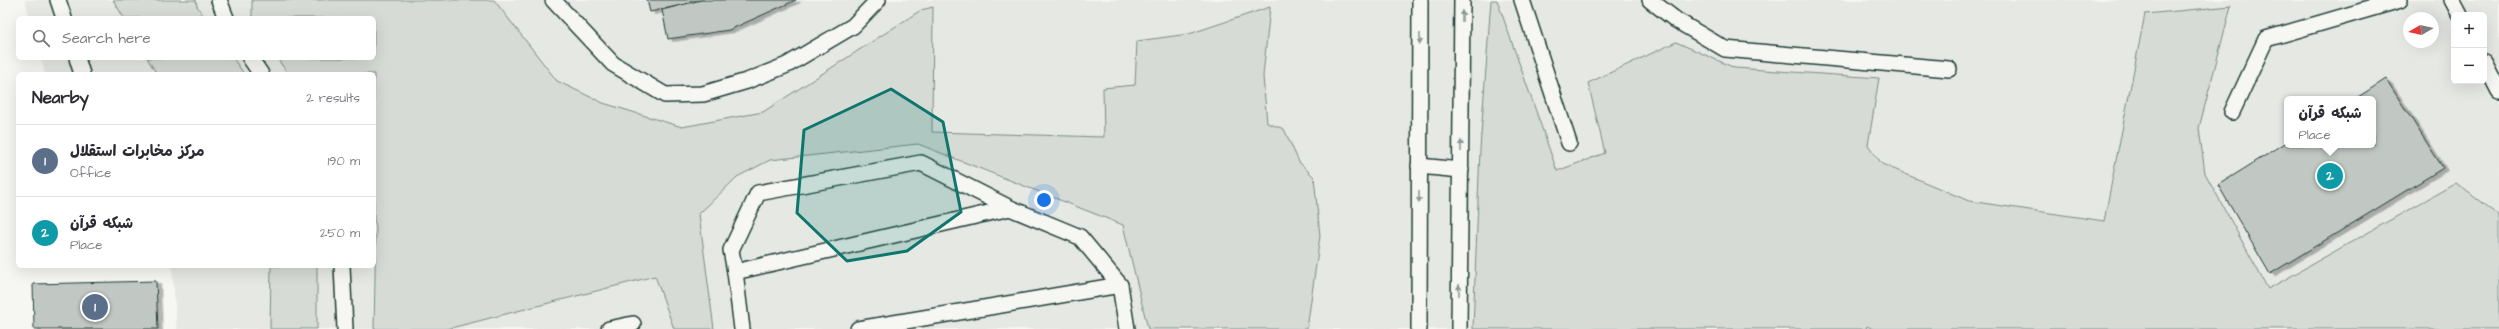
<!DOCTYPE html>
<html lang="en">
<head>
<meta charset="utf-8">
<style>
	body { margin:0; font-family:"Architects Daughter","Playpen Sans Arabic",sans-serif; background:#f2f2f3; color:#2b2b33 }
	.controls { position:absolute; right:12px; top:12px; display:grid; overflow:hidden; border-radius:6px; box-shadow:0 4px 16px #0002 }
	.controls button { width:36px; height:36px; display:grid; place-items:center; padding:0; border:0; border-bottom:1px solid #e1e1e2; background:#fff; color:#2b2b33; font:20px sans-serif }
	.compass { position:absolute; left:2403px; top:12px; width:36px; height:36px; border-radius:50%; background:#fff; box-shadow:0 4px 16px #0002; rotate:261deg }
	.you { position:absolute; left:1044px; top:200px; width:14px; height:14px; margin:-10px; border:3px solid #fff; border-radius:50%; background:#1a73e8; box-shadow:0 0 0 6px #1a73e833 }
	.badge { display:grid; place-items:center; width:26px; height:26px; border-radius:50%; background:#db2777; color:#fff; font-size:13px; font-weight:700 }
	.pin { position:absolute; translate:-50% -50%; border:2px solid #fff; box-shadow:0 1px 4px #0006 }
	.popup { position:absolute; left:2284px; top:96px; width:92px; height:52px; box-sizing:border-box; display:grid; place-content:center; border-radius:6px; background:#fff; filter:drop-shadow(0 1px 3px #0005); font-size:13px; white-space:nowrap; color:#7c7c81 }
	.popup b { font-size:15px; color:#2b2b33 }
	.popup::after { content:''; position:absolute; left:50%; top:100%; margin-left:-8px; border:8px solid transparent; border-top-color:#fff }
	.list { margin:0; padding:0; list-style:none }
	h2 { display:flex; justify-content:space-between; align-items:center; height:52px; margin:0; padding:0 16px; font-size:17px }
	h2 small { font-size:13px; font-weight:400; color:#7c7c81 }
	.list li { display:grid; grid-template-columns:26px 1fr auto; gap:12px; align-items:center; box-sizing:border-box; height:72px; padding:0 16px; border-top:1px solid #e1e1e2 }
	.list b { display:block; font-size:15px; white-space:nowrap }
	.list p { margin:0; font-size:13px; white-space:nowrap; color:#7c7c81 }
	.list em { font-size:13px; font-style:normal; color:#7c7c81 }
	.icon { flex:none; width:22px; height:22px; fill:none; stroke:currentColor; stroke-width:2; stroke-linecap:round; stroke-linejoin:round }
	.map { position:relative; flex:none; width:2499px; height:329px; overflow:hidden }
	.search { position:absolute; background:#fff; box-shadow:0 4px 16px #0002; left:16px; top:16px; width:360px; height:44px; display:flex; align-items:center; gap:10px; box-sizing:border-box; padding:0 14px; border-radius:6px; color:#7c7c81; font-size:15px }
	.panel { position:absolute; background:#fff; box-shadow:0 4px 16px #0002; left:16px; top:72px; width:360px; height:196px; border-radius:6px }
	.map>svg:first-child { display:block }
	.built { fill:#e6e8e4; fill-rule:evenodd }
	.green { fill:#d6dbd6; stroke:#7a8c85 }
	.building { fill:#c1c8c3; stroke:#1f3d34; filter:url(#shadow) }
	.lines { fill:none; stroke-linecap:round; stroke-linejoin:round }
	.lane-casing { stroke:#1f3d34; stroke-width:18 }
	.lane { stroke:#f6f6f2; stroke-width:15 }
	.oneway { fill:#8a9a93 }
	.marked { fill:#0f766e; fill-opacity:0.2; stroke:#0f766e; stroke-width:3; stroke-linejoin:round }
</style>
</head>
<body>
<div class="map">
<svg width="2499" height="329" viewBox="0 0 2499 329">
	<defs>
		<filter id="shadow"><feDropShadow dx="4.5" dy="2.5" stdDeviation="0" flood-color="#0004"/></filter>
	</defs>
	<rect width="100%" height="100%" fill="#f6f6f2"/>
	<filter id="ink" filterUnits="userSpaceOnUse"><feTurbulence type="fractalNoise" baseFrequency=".025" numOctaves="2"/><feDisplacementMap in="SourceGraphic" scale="8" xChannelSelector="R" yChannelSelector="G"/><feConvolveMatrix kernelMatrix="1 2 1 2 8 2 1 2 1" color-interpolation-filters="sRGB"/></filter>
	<g filter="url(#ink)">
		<path class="built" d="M25,0H2499V329H177L172,266H374V74H45L41,58H374V18H30ZM2454,15H2484V81H2454ZM2409,18H2433V42H2409ZM2287,99H2373V145H2287Z"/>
		<g class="green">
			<polygon points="113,0 196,0 197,6 205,18 124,18"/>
			<polygon points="252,0 494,0 557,81 603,103 682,127 763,112 921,10 933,7 932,132 1104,137 1103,88 1135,85 1137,41 1189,34 1270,7 1263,76 1267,123 1284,129 1299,162 1314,177 1320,236 1307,329 1148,329 1123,225 918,144 770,160 737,177 699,214 714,329 674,329 655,276 447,329 374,329 376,226 374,220 374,74 288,74 277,58 374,58 374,18 252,18"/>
			<polygon points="1491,0 1497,0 1557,171 1605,153 1588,83 1676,42 1735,68 1879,78 1868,145 1882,164 1969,201 2104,221 2145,14 2231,6 2199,128 2205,173 2268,289 2456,183 2499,216 2499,329 1873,329 1867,326 1866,329 1473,329 1480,149"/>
			<polygon points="147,58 233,58 244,74 157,74"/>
			<polygon points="271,266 317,266 317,329 270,329"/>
		</g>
		<g class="building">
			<polygon points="647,0 704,0 650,12"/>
			<polygon points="701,0 796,0 729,30 668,39 662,10"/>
			<polygon points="2386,79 2443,168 2270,274 2218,185 2287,142 2287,145 2373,145 2373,99 2355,99"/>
			<polygon points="156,281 158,329 34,329 33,284"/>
		</g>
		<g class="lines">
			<g class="lane-casing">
				<g id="lane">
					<polyline points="58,0 64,18"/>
					<polyline points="219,0 226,18"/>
					<polyline points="553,0 613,64 665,95 703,94 747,81 787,65 853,26 878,0"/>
					<polyline points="1522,0 1569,143"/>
					<polyline points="1650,0 1676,20 1725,49 1949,69"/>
					<polyline points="2452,0 2460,15"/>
					<polyline points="77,58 82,74"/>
					<polyline points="250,58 261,74"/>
					<polyline points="2484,62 2499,91"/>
					<polyline points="2232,112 2266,39 2400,0"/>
					<polyline points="1419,166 1461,170"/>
					<polyline points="342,266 345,329"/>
					<polyline points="735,272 731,250 758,193 921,163 1010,208"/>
					<polyline points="609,329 633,324"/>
					<polyline points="742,329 735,272 1010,208 1080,237 1120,285"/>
					<polyline points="858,329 1120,285 1127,329"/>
					<polyline points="1419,329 1420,0"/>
					<polyline points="1459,329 1462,0"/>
				</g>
			</g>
			<use href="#lane" class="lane"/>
		</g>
		<defs><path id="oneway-solid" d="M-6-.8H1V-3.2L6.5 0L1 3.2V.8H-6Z"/></defs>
		<g class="oneway">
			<use href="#oneway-solid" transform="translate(1462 16) rotate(-90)"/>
			<use href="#oneway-solid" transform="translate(1420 39) rotate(90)"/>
			<use href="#oneway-solid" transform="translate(1461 146) rotate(-90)"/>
			<use href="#oneway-solid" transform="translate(1419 197) rotate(90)"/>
			<use href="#oneway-solid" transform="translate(1459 290) rotate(-89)"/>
		</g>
	</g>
	<path class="marked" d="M891,89L943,122L961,212L907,251L847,261L797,213L804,130Z"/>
</svg>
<div class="controls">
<button>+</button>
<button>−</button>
</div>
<svg class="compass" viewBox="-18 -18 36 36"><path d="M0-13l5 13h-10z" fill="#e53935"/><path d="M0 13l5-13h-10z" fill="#7c7c81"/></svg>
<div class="you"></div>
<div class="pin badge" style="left:95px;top:307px;background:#5c6f8a">1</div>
<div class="pin badge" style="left:2330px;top:176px;background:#0f9aa8">2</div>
<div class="popup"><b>شبکه قرآن</b>Place</div>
<div class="search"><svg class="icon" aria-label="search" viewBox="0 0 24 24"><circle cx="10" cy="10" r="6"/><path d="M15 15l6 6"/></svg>Search here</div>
<section class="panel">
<h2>Nearby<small>2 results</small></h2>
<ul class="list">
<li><span class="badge" style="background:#5c6f8a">1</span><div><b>مرکز مخابرات استقلال</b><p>Office</p></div><em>190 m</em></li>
<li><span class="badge" style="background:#0f9aa8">2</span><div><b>شبکه قرآن</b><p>Place</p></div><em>250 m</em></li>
</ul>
</section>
</div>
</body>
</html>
